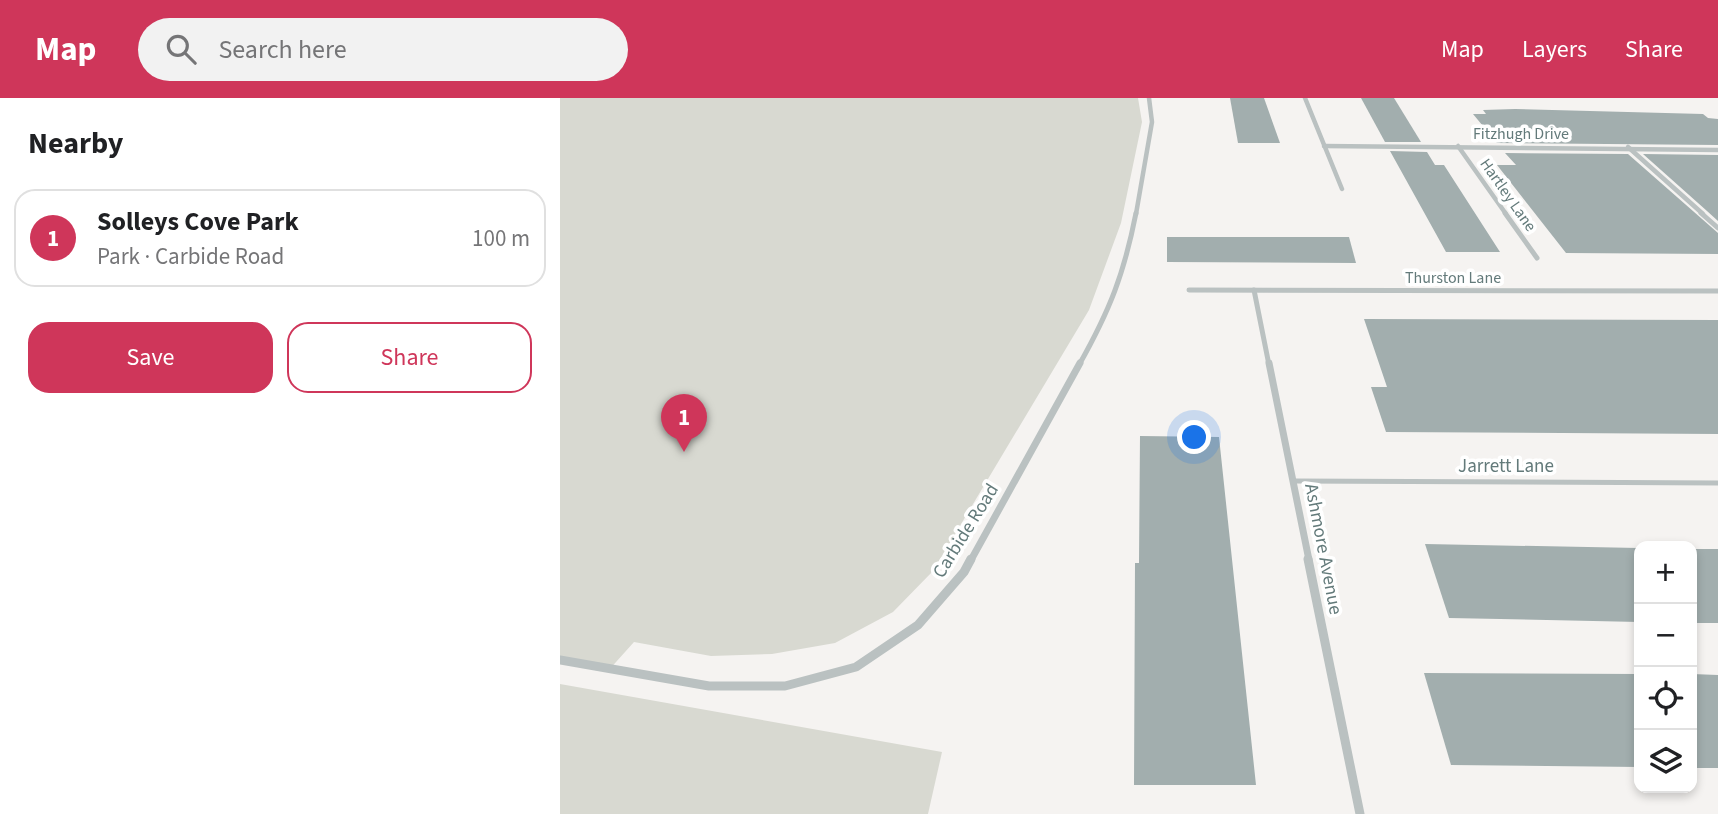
<!DOCTYPE html>
<html lang="en">
<head>
<meta charset="utf-8">
<style>
	body { margin:0; font-family:"Source Sans 3",sans-serif; background:#f2f2f2; color:#202124 }
	.controls { position:absolute; right:21px; bottom:21px; display:grid; overflow:hidden; border-radius:14px; box-shadow:0 4px 10px #0003 }
	.controls button { width:63px; height:63px; display:grid; place-items:center; padding:0; border:0; border-bottom:2px solid #e0e0e0; background:#fff; color:#202124; font:35px sans-serif }
	.you { position:absolute; left:635px; top:340px; width:24px; height:24px; margin:-18px; border:5px solid #fff; border-radius:50%; background:#1a73e8; box-shadow:0 0 0 10px #1a73e833 }
	.badge { display:grid; place-items:center; width:46px; height:46px; border-radius:50%; background:#cf365a; color:#fff; font-size:23px; font-weight:700 }
	.pin { position:absolute; translate:-50% -58px; filter:drop-shadow(0 2px 4px #0008) }
	.pin::after { content:''; position:absolute; top:37px; width:24px; height:21px; background:inherit; clip-path:polygon(0 0,100% 0,50% 100%) }
	.list { margin:0; padding:0; list-style:none }
	h2 { display:flex; justify-content:space-between; align-items:center; height:91px; margin:0; padding:0 28px; font-size:30px }
	h2 small { font-size:23px; font-weight:400; color:#757577 }
	.list li { display:grid; grid-template-columns:46px 1fr auto; gap:21px; align-items:center; box-sizing:border-box; height:98px; margin:0 14px 14px; padding:0 14px; border:2px solid #e0e0e0; border-radius:21px }
	.list b { display:block; font-size:26px; white-space:nowrap }
	.list p { margin:0; font-size:23px; white-space:nowrap; color:#757577 }
	.list em { font-size:23px; font-style:normal; color:#757577 }
	.actions { display:flex; gap:14px; padding:21px 28px }
	.actions a { flex:1; padding:16px 0; border:2px solid #cf365a; border-radius:21px; text-align:center; font-size:24px; color:#cf365a }
	.actions .main { background:#cf365a; color:#fff }
	.icon { flex:none; width:38px; height:38px; fill:none; stroke:currentColor; stroke-width:2; stroke-linecap:round; stroke-linejoin:round }
	.map { position:relative; flex:none; width:1158px; height:716px; overflow:hidden }
	header { display:flex; align-items:center; gap:42px; box-sizing:border-box; height:98px; padding:0 35px; background:#cf365a; color:#fff }
	header strong { font-size:33px }
	nav { display:flex; gap:38px; margin-inline-start:auto; font-size:24px }
	.search { width:490px; height:63px; background:#f2f2f2; display:flex; align-items:center; gap:18px; box-sizing:border-box; padding:0 24px; border-radius:38px; color:#757577; font-size:26px }
	main { display:flex }
	aside { flex:1; background:#fff }
	.map>svg:first-child { display:block }
	.green { fill:#d8d9d1 }
	.building { fill:#a2aeae }
	.lines { fill:none; stroke-linecap:round; stroke-linejoin:round }
	.lane { stroke:#bac1c1; stroke-width:5 }
	.street-far3 { stroke:#bac1c1; stroke-width:4.5 }
	.street-far2 { stroke:#bac1c1; stroke-width:5 }
	.street-far1 { stroke:#bac1c1; stroke-width:7 }
	.street { stroke:#bac1c1; stroke-width:9 }
	.labels { text-anchor:middle; dominant-baseline:central; stroke-width:7; stroke-linejoin:round; paint-order:stroke }
	.far-street-label { font-size:16px; fill:#637a7a; stroke:#fff }
	.street-label { font-size:19px; fill:#637a7a; stroke:#fff }
</style>
</head>
<body>
<header>
<strong>Map</strong>
<div class="search"><svg class="icon" aria-label="search" viewBox="0 0 24 24"><circle cx="10" cy="10" r="6"/><path d="M15 15l6 6"/></svg>Search here</div>
<nav><a>Map</a><a>Layers</a><a>Share</a></nav>
</header>
<main>
<aside>
<h2>Nearby<small></small></h2>
<ul class="list">
<li><span class="badge">1</span><div><b>Solleys Cove Park</b><p>Park · Carbide Road</p></div><em>100 m</em></li>
</ul>
<div class="actions"><a class="main">Save</a><a>Share</a></div>
</aside>
<div class="map">
<svg width="1158" height="716" viewBox="0 0 1158 716">
	<rect width="100%" height="100%" fill="#f5f3f1"/>
	<g class="green">
		<polygon points="0,0 578,0 582,24 561,125 529,212 373,473 333,514 275,545 212,556 151,558 74,544 47,574 0,565"/>
		<polygon points="0,586 382,654 368,716 0,716"/>
	</g>
	<g class="building">
		<polygon points="670,0 704,0 720,45 678,45"/>
		<polygon points="801,0 834,0 861,44 825,44"/>
		<polygon points="955,11 1143,16 1148,20 1158,21 1158,47 937,45 913,16 926,16 923,12"/>
		<polygon points="830,53 867,54 875,67 884,67 940,154 886,154"/>
		<polygon points="945,55 1068,56 1158,135 1158,156 1006,155 937,67 956,67"/>
		<polygon points="1083,56 1158,57 1158,123 1147,113"/>
		<polygon points="607,139 789,139 796,165 607,164"/>
		<polygon points="804,221 1158,222 1158,336 826,334 811,289 827,289"/>
		<polygon points="580,338 659,339 696,687 574,687 575,465 579,465"/>
		<polygon points="865,446 1079,450 1079,524 889,520"/>
		<rect x="1132" y="451" width="26" height="74"/>
		<polygon points="864,575 1079,576 1079,669 891,667"/>
		<polygon points="1132,576 1158,577 1158,670 1132,670"/>
	</g>
	<g class="lines">
		<polyline class="lane" points="734,383 1158,385"/>
		<g class="street-far3">
			<polyline points="745,0 782,91"/>
			<polyline points="764,48 1158,52"/>
			<polyline points="898,48 946,116"/>
			<polyline points="1068,49 1143,116"/>
			<polyline points="576,116 592,24 589,0"/>
		</g>
		<g class="street-far2">
			<polyline points="945,115 977,160"/>
			<polyline points="1141,115 1158,130"/>
			<polyline points="629,192 1158,193"/>
			<polyline points="694,192 709,267"/>
			<path d="M519,267C550,212 564,176 576,115"/>
		</g>
		<g class="street-far1">
			<polyline points="709,265 749,462"/>
			<polyline points="411,462 520,265"/>
		</g>
		<g class="street">
			<polyline points="748,461 800,716"/>
			<polyline points="0,562 149,588 225,588 296,569 358,527 404,474 411,461"/>
		</g>
	</g>
	<g class="labels">
		<g class="far-street-label">
			<text x="961" y="36">Fitzhugh Drive</text>
			<text transform="translate(948 97) rotate(55)">Hartley Lane</text>
			<text x="893" y="180">Thurston Lane</text>
		</g>
		<g class="street-label">
			<text x="946" y="368">Jarrett Lane</text>
			<text transform="translate(406 433) rotate(-58)">Carbide Road</text>
			<text transform="translate(763 451) rotate(79)">Ashmore Avenue</text>
		</g>
	</g>
</svg>
<div class="controls">
<button>+</button>
<button>−</button>
<button><svg class="icon" aria-label="locate" viewBox="0 0 24 24"><circle cx="12" cy="12" r="6"/><path d="M12 2v4M12 18v4M2 12h4M18 12h4"/></svg></button>
<button><svg class="icon" aria-label="layers" viewBox="0 0 24 24"><path d="M12 4l9 5-9 5-9-5zM3 14l9 5 9-5"/></svg></button>
</div>
<div class="you"></div>
<div class="pin badge" style="left:124px;top:354px">1</div>
</div>
</main>
</body>
</html>
